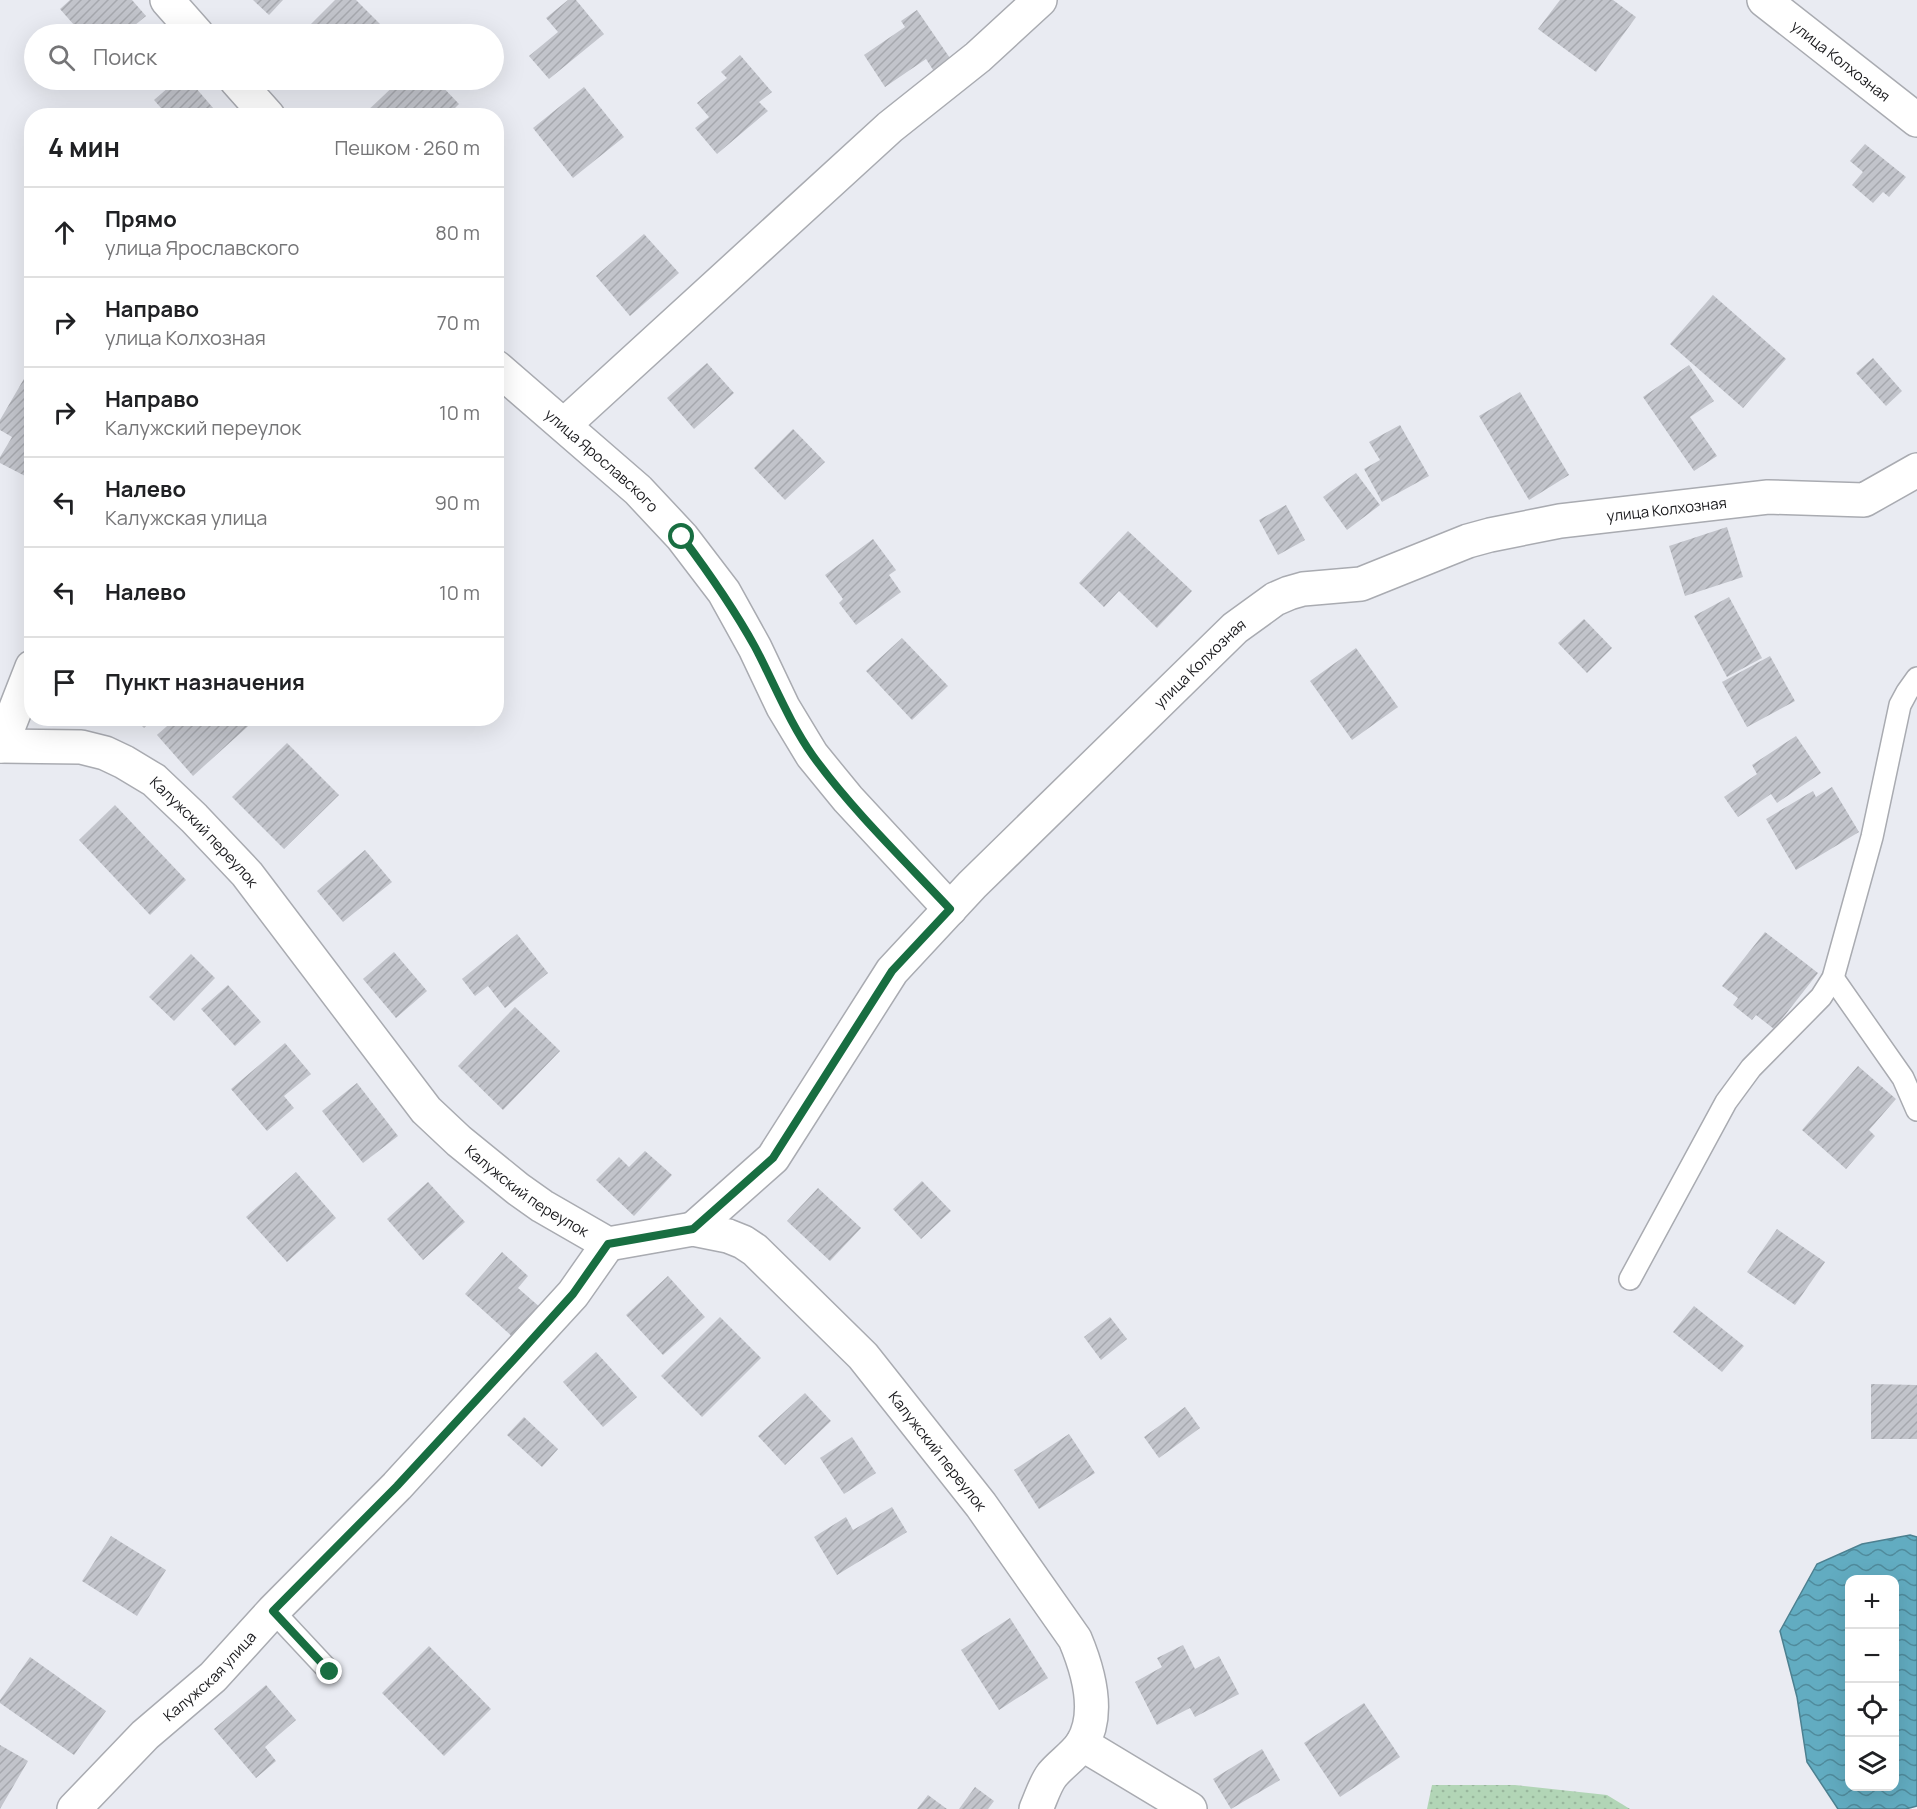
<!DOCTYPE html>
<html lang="ru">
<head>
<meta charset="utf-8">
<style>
	body { margin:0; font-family:Manrope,sans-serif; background:#f6f6f6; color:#202124 }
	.controls { position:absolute; right:18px; bottom:18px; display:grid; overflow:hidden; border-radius:12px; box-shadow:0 6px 24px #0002 }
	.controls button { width:54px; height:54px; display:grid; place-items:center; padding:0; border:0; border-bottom:2px solid #e0e0e0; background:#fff; color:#202124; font:30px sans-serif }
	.stop { position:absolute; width:18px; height:18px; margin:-14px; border:4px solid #186e41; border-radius:50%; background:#fff }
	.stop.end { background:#186e41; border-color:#fff; box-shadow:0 2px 6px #0008 }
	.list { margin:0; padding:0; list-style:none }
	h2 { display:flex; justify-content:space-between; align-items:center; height:78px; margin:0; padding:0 24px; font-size:26px }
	h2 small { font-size:20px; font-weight:400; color:#757577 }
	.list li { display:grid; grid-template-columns:39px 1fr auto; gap:18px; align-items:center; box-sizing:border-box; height:90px; padding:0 24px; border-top:2px solid #e0e0e0 }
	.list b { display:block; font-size:22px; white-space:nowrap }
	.list p { margin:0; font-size:20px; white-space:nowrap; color:#757577 }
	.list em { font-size:20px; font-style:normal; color:#757577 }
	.icon { flex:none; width:33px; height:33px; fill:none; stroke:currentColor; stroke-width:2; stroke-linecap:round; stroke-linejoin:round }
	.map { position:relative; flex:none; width:1917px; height:1809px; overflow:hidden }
	.search { position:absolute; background:#fff; box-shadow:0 6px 24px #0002; left:24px; top:24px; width:480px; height:66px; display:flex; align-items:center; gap:15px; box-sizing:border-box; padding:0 21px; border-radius:33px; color:#757577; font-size:22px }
	.panel { position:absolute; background:#fff; box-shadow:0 6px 24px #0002; left:24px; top:108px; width:480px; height:618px; border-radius:24px }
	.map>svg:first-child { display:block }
	.grass { fill:url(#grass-dots) }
	.water { fill:url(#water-waves); stroke:#4c8090; stroke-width:1.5; fill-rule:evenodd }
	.building { fill:url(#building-hatch) }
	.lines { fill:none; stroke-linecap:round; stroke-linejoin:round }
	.lane-casing { stroke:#a9abb1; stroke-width:24 }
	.street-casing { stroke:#a9abb1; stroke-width:36 }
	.lane { stroke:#fff; stroke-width:21 }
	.street { stroke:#fff; stroke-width:33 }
	.route { stroke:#186e41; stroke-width:8 }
	.labels { text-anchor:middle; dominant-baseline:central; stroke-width:6; stroke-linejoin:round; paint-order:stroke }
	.street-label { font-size:15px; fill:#19191c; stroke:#fff }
</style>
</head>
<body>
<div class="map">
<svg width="1917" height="1809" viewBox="0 0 1917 1809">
	<defs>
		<pattern id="grass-dots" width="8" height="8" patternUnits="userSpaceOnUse" patternTransform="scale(1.5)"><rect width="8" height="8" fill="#b2d5b6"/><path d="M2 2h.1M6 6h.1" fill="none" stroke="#98b69c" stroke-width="1.8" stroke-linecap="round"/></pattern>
		<pattern id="water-waves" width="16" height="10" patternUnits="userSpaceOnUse" patternTransform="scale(1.5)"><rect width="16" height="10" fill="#62acc1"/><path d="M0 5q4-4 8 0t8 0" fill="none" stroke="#508b9c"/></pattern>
		<pattern id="building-hatch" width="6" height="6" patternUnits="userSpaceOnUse" patternTransform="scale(1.5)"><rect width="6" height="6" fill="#c2c4cb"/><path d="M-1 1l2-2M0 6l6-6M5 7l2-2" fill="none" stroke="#a6a8ae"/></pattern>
	</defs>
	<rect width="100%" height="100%" fill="#e9ebf2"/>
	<polygon class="grass" points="1432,1785 1515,1785 1607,1795 1630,1809 1427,1809"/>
	<path class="water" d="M1910,1535L1917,1537V1806L1906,1809H1838L1807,1762L1797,1697L1780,1631L1817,1564L1862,1544ZM1850,1580H1894V1786H1850Z"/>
	<g class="building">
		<polygon points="70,0 132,0 146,16 124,34 82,34 60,9"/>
		<polygon points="253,0 283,0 269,15"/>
		<polygon points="335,0 356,0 390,34 311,34 306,29"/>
		<polygon points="568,0 576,0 604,34 549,79 529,56 558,32 546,18"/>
		<polygon points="1560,0 1613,0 1636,17 1596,72 1538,29"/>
		<polygon points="917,10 952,61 935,73 926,59 885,87 864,55 905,27 901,21"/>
		<polygon points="740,55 772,92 759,102 768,111 717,154 695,128 709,117 697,103 727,78 721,72"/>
		<polygon points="177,80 189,80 220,116 168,116 154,100"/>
		<polygon points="400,80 436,80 459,104 447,116 362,116"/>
		<polygon points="584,87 624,137 573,178 533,128"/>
		<polygon points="1865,144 1906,177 1889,197 1883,192 1873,203 1852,185 1863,172 1850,161"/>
		<polygon points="644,234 679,273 630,316 596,276"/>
		<polygon points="1713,295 1786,359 1743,408 1670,344"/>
		<polygon points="1873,358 1902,391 1886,406 1856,373"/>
		<polygon points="707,363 734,393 694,429 667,398"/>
		<polygon points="32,365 32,469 27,477 0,463 0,457 12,437 0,430 0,420"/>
		<polygon points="1689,365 1714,401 1690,417 1717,456 1694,471 1643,397"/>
		<polygon points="1520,392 1569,475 1529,500 1479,416"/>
		<polygon points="1400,425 1429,476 1382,502 1364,469 1380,460 1369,442"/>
		<polygon points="793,429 825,462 785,500 754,468"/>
		<polygon points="1356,473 1380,505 1347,530 1323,497"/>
		<polygon points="1286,505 1305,540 1278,555 1259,520"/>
		<polygon points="1727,527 1743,577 1685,596 1669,546"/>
		<polygon points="1128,531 1192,591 1157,628 1119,591 1104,607 1079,583"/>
		<polygon points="873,539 896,570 889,575 901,592 856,625 839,603 843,599 825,575"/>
		<polygon points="1729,597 1762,658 1727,677 1694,616"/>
		<polygon points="1584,619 1612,648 1587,673 1558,643"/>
		<polygon points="902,638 948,686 912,720 866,671"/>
		<polygon points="1356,648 1398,707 1352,740 1310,681"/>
		<polygon points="1770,656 1795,701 1747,727 1722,682"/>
		<polygon points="134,718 154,718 144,728"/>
		<polygon points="176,718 257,718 193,776 157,735"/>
		<polygon points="1796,736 1821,773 1777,803 1771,794 1738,817 1724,797 1757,774 1752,765"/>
		<polygon points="287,743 339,795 284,849 232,797"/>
		<polygon points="1832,787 1859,832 1796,870 1766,819 1813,791 1816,797"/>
		<polygon points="115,805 186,880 150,915 79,840"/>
		<polygon points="365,850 392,882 343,922 317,891"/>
		<polygon points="1765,932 1818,973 1774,1029 1756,1015 1752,1020 1733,1005 1738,998 1722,986"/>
		<polygon points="517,934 548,973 505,1008 488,986 475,996 462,979"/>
		<polygon points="394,952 427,991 396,1018 363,979"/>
		<polygon points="191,954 215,978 174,1021 149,997"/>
		<polygon points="228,985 261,1022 235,1046 201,1009"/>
		<polygon points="515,1007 560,1051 503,1110 458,1066"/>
		<polygon points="285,1043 311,1074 284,1096 294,1108 267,1131 231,1089"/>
		<polygon points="1858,1066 1896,1099 1869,1130 1875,1136 1846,1169 1802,1130"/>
		<polygon points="357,1083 398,1136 363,1163 322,1111"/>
		<polygon points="645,1151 672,1175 634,1216 596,1180 619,1157 629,1167"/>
		<polygon points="296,1172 336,1218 287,1262 246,1217"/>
		<polygon points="922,1181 951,1211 921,1239 893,1209"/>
		<polygon points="428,1182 465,1222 423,1260 387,1219"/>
		<polygon points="818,1188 861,1228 830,1261 787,1221"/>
		<polygon points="1777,1229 1825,1262 1795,1305 1747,1272"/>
		<polygon points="502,1252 528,1276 518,1288 542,1309 515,1339 465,1294"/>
		<polygon points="668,1276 705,1317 663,1355 626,1315"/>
		<polygon points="1694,1306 1744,1346 1722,1372 1673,1332"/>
		<polygon points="720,1317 761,1358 702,1417 661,1376"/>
		<polygon points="1110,1317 1127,1339 1101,1360 1084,1337"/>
		<polygon points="596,1352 637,1397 603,1427 563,1382"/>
		<polygon points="1871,1384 1917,1385 1917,1439 1871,1439"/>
		<polygon points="805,1393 831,1421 785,1465 758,1436"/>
		<polygon points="1185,1407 1200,1428 1159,1458 1144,1437"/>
		<polygon points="524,1417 558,1449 542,1467 507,1435"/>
		<polygon points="1069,1434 1095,1473 1039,1509 1014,1470"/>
		<polygon points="852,1437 876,1473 844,1494 820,1458"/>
		<polygon points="892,1507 907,1532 837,1575 814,1537 846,1517 853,1530"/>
		<polygon points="111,1536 166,1570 137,1616 82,1581"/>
		<polygon points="1010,1618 1048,1678 999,1710 961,1650"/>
		<polygon points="1183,1645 1195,1669 1219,1656 1239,1694 1195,1717 1190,1708 1157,1725 1135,1682 1162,1667 1157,1658"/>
		<polygon points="429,1646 491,1709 444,1756 382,1693"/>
		<polygon points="30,1657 106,1711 74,1755 0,1703 0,1700"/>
		<polygon points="266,1685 296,1720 265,1747 276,1761 256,1778 214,1729"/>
		<polygon points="1364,1703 1400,1757 1340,1797 1304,1743"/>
		<polygon points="0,1745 28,1761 0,1809"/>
		<polygon points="1262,1749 1280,1780 1231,1809 1213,1779"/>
		<polygon points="975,1787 994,1801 988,1809 959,1809"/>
		<polygon points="928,1795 947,1809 917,1809"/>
	</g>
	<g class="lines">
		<g class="lane-casing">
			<g id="lane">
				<polyline points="1833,978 1903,1078 1917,1110"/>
				<polyline points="1630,1279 1726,1102 1751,1068 1821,997 1833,978 1872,837 1900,705 1907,692 1917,678"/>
				<polyline points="273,1611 330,1672"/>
			</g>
		</g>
		<g class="street-casing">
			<g id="street">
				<polyline points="167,0 197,34"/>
				<path id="s1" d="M1764,0L1917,120"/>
				<polyline points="236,80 268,116"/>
				<path id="s2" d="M496,367L638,490L682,537L724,592L755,648L783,707L812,755L848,799L950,909"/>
				<polyline points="564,425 890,127 978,57 1040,0"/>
				<path id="s3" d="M0,746L81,747L105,753L124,762L154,780L194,818L247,874L426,1110L459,1141L518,1189L542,1206L608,1244L693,1229L728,1236L743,1242L755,1250L863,1356L981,1505L1075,1639C1088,1670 1101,1713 1082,1744C1074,1756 1061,1764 1052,1775C1045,1784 1041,1798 1036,1809"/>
				<polyline points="1,746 32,667"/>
				<path id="s4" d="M693,1229L773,1158L892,971L972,885L1235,628L1275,599L1289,593L1303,589L1361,584L1468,541L1490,535L1560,521L1768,497L1864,500L1917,470"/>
				<polyline points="1082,1744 1190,1809"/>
				<path id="s5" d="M74,1809L145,1735L213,1677L273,1611L397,1486L573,1294L608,1244"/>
			</g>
		</g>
		<use href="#lane" class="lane"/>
		<use href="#street" class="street"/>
	</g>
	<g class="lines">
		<path class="route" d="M330,1672L273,1611L397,1486L518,1355L573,1294L608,1244L693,1229L773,1158L892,971L950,909C903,859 853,811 813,756C789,722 774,683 755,647C733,607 709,573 682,537"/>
	</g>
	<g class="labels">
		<g class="street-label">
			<text stroke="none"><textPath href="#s1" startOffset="98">улица Колхозная</textPath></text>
			<text stroke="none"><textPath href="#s2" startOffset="141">улица Ярославского</textPath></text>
			<text stroke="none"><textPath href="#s4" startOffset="1268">улица Колхозная</textPath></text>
			<text stroke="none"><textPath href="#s4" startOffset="764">улица Колхозная</textPath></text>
			<text stroke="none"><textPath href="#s3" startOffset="234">Калужский переулок</textPath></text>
			<text stroke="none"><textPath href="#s3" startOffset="720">Калужский переулок</textPath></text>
			<text stroke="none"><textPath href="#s3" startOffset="1242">Калужский переулок</textPath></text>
			<text stroke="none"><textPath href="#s5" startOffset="190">Калужская улица</textPath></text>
		</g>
	</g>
</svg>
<div class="controls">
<button>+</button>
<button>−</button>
<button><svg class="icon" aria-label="locate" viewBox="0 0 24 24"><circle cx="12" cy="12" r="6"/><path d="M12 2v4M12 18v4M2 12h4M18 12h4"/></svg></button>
<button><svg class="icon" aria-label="layers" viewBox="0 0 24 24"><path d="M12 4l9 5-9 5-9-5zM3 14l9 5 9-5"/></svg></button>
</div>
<div class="stop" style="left:682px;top:537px"></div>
<div class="stop end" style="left:330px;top:1672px"></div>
<div class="search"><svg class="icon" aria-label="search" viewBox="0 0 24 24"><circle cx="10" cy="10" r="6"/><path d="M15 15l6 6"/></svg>Поиск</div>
<section class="panel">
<h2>4 мин<small>Пешком · 260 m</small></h2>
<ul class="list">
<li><svg class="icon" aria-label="ahead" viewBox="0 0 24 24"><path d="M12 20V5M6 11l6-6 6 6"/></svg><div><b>Прямо</b><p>улица Ярославского</p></div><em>80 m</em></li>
<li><svg class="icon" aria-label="right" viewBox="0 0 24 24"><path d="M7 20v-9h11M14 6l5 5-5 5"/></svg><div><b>Направо</b><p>улица Колхозная</p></div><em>70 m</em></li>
<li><svg class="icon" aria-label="right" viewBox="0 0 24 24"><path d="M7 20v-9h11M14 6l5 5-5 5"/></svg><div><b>Направо</b><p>Калужский переулок</p></div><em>10 m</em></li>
<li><svg class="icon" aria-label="left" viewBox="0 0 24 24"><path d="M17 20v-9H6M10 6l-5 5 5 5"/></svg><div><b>Налево</b><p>Калужская улица</p></div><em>90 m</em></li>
<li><svg class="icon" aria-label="left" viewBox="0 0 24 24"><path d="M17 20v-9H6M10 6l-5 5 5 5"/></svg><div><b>Налево</b></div><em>10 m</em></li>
<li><svg class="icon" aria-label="arrive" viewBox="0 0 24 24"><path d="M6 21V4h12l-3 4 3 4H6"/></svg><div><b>Пункт назначения</b></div></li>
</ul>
</section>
</div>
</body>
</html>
